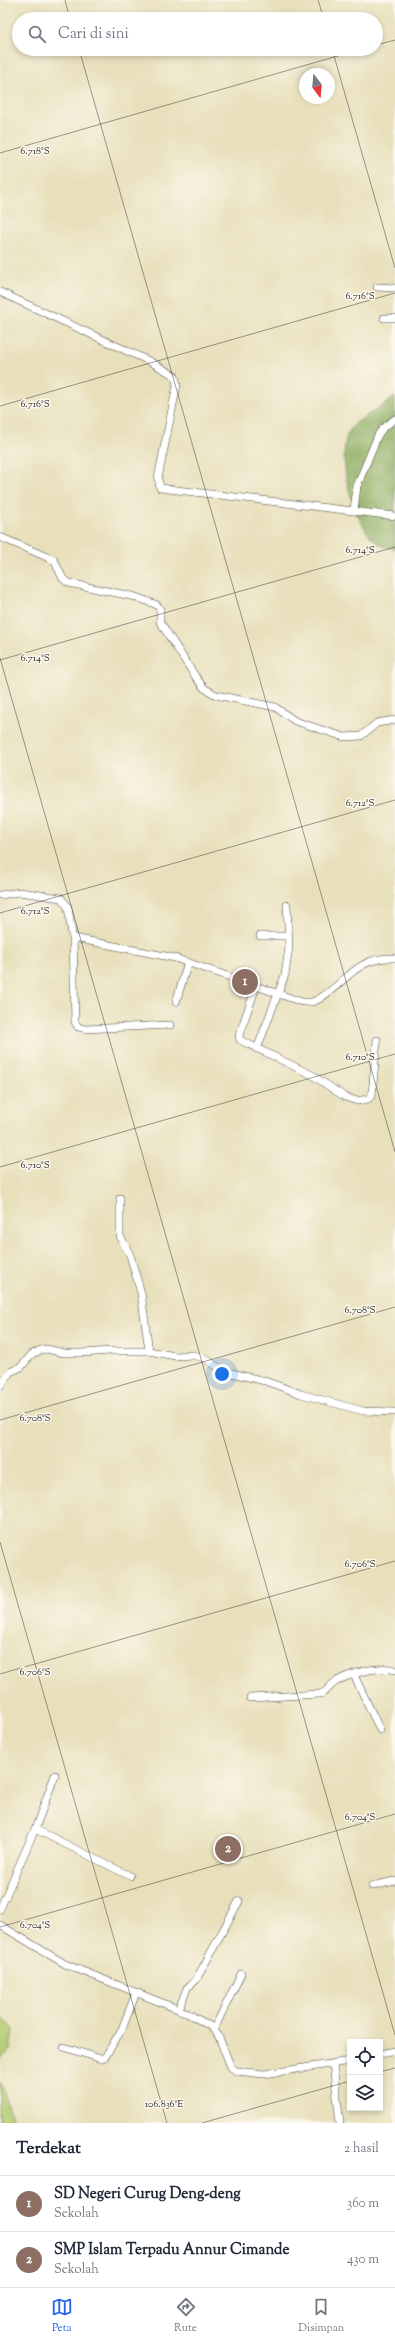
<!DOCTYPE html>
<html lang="id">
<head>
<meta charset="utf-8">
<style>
	body { margin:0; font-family:"Sorts Mill Goudy",serif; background:#f2f2f3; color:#1f2937 }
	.controls { position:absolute; right:12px; bottom:12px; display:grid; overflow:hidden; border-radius:0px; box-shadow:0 2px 6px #0003 }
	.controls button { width:36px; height:36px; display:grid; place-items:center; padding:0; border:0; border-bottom:1px solid #e0e1e3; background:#fff; color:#1f2937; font:20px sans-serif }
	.compass { position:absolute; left:299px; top:68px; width:36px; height:36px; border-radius:50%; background:#fff; box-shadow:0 2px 6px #0003; rotate:164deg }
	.you { position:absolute; left:222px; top:1374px; width:14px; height:14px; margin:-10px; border:3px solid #fff; border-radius:50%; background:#1a73e8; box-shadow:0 0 0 6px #1a73e833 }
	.badge { display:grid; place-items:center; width:26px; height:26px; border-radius:50%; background:#2563eb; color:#fff; font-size:13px; font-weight:700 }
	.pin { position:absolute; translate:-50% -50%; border:2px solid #fff; box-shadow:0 1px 4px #0006 }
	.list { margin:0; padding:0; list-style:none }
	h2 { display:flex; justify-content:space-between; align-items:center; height:52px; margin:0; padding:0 16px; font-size:17px }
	h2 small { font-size:13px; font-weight:400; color:#747a83 }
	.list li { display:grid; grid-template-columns:26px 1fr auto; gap:12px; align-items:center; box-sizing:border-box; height:56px; padding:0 16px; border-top:1px solid #e0e1e3 }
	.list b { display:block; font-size:15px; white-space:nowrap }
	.list p { margin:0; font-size:13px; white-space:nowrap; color:#747a83 }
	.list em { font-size:13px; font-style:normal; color:#747a83 }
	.icon { flex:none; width:22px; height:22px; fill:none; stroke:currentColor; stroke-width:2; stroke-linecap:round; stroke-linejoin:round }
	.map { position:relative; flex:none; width:395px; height:2123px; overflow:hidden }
	.search { position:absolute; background:#fff; box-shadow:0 2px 6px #0003; left:12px; right:12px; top:12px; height:44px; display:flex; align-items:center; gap:10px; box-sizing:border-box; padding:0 14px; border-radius:22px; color:#747a83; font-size:15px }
	.sheet { height:164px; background:#fff }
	nav { display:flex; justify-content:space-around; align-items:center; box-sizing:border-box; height:56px; border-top:1px solid #e0e1e3; background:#fff; font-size:11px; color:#747a83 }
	nav a { display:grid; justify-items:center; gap:2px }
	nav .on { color:#2563eb }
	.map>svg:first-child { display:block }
	.green { fill:#b3ca6f; stroke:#6f7a4d }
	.forest { fill:#8eae62; stroke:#5c6c46 }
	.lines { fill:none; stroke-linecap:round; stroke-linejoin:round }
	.street-casing { stroke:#474641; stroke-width:8 }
	.street { stroke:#fff; stroke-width:7 }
	.ticks { fill:none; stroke:#2b2b2b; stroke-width:1; stroke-opacity:0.45 }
	.ticks-label { font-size:10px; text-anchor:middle; fill:#2b2b2b; stroke:#fbf7ec; stroke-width:3; stroke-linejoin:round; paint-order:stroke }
</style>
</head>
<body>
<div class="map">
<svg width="395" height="2123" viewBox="0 0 395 2123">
	<rect width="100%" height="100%" fill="#fbf7ec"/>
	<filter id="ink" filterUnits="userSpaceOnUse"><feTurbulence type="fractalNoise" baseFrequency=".025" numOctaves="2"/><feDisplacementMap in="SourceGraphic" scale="8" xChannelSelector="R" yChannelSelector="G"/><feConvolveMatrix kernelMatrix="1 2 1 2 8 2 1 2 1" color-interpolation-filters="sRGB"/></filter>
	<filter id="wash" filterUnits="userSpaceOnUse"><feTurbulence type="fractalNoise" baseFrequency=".012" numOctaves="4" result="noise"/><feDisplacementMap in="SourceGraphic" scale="16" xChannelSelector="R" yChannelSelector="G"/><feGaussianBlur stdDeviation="0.9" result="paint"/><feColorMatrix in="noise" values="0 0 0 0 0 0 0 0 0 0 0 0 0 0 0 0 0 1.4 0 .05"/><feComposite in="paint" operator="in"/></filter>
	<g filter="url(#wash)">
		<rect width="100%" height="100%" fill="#e8e0bb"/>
		<g class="green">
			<polygon points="0,2018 13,2028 10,2050 0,2060"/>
			<polygon points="0,2082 14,2123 0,2123"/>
		</g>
		<path class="forest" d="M395,397V549C387,548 381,546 375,541C354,523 332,451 352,427C360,418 384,406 395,397Z"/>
	</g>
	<g filter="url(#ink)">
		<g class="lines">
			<g class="street-casing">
				<g id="street">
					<polyline points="377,287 395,288"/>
					<polyline points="0,292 151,362 175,376 177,385 158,478 160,488 395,516"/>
					<polyline points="384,318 395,318"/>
					<polyline points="354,510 357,486 378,435 383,428 395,419"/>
					<polyline points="0,537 54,560 63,579 69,583 136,597 157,605 160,609 160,622 195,676 204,688 216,695 275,707 295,721 344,737 361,736 377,723 395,720"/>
					<path d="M0,895L20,892L61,898L68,907L72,935L74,938L175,958L302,1002H312L319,999C348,981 357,956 395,958"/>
					<polyline points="260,936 288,936"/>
					<polyline points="73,937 75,1022 78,1027 85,1029 170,1025"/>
					<polyline points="256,987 239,1035 240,1040 312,1075 345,1097 357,1101 368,1099 372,1095 377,1040"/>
					<polyline points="176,1002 188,962"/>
					<polyline points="257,1049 285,975 289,947 287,905"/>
					<polyline points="120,1198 120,1236 130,1255 141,1293 149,1351"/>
					<polyline points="0,1387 10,1372 21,1367 32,1354 41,1350 47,1349 64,1353 81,1353 111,1351 149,1351 175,1356 193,1355 204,1358 224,1371 265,1381 301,1394 363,1411 395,1412"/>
					<polyline points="354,1675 380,1730"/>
					<path d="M250,1698L320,1694C328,1692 328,1687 334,1683C347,1674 380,1665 395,1670"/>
					<polyline points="35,1829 130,1876"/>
					<polyline points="372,1886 395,1881"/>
					<polyline points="0,1909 35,1829 55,1775"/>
					<polyline points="0,1925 65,1964 185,2012 210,2026 218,2035 231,2067 236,2071 264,2074 350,2061"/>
					<polyline points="179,2009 187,1988 196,1980 239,1901"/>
					<polyline points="214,2029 241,1974"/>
					<polyline points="64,2047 101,2059 105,2057 122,2029 136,1993"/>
					<polyline points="380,2054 395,2051"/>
					<polyline points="333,2064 340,2123"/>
				</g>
			</g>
			<use href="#street" class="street"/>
		</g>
	</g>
	<path class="ticks" d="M65,0L70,19M318,0L324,19M376,45L395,40M79,49L395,1152M332,49L395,268M0,153L362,49M0,406L395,293M0,658L395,2035M0,660L395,547M0,913L395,800M0,1167L395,1054M0,1420L395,1307M0,1542L167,2123M0,1674L395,1561M0,1927L395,1814M380,2072L395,2068M202,2123L350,2081"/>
	<g class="ticks-label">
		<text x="35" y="154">6.718°S</text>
		<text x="360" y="299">6.716°S</text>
		<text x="35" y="407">6.716°S</text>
		<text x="360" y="553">6.714°S</text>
		<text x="35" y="661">6.714°S</text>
		<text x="360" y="806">6.712°S</text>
		<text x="35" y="914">6.712°S</text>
		<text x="360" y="1060">6.710°S</text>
		<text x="35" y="1168">6.710°S</text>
		<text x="360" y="1313">6.708°S</text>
		<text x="35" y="1421">6.708°S</text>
		<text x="360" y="1567">6.706°S</text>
		<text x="35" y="1675">6.706°S</text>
		<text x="360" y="1820">6.704°S</text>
		<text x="35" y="1928">6.704°S</text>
		<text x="164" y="2107">106.836°E</text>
	</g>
</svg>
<div class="controls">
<button><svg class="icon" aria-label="locate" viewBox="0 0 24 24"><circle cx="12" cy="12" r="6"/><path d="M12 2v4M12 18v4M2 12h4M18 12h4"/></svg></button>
<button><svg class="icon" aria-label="layers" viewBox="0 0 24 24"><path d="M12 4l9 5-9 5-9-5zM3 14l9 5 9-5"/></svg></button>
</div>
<svg class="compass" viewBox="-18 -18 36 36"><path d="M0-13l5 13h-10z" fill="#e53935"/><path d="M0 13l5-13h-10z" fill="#747a83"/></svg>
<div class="you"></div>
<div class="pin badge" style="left:245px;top:982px;background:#8d6e63">1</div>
<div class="pin badge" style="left:228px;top:1849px;background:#8d6e63">2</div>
<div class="search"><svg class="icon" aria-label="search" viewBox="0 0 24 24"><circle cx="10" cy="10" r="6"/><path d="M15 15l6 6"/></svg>Cari di sini</div>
</div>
<section class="sheet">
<h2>Terdekat<small>2 hasil</small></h2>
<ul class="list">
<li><span class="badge" style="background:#8d6e63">1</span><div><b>SD Negeri Curug Deng-deng</b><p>Sekolah</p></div><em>360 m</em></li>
<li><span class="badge" style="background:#8d6e63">2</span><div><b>SMP Islam Terpadu Annur Cimande</b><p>Sekolah</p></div><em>430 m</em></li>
</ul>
</section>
<nav>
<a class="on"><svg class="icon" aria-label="map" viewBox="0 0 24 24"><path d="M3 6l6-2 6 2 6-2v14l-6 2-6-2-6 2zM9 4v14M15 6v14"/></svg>Peta</a>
<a><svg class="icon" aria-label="directions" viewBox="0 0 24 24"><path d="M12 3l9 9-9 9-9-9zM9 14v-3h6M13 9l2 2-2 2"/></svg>Rute</a>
<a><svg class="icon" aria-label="saved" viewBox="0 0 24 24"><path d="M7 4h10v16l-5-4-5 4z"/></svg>Disimpan</a>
</nav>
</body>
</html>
